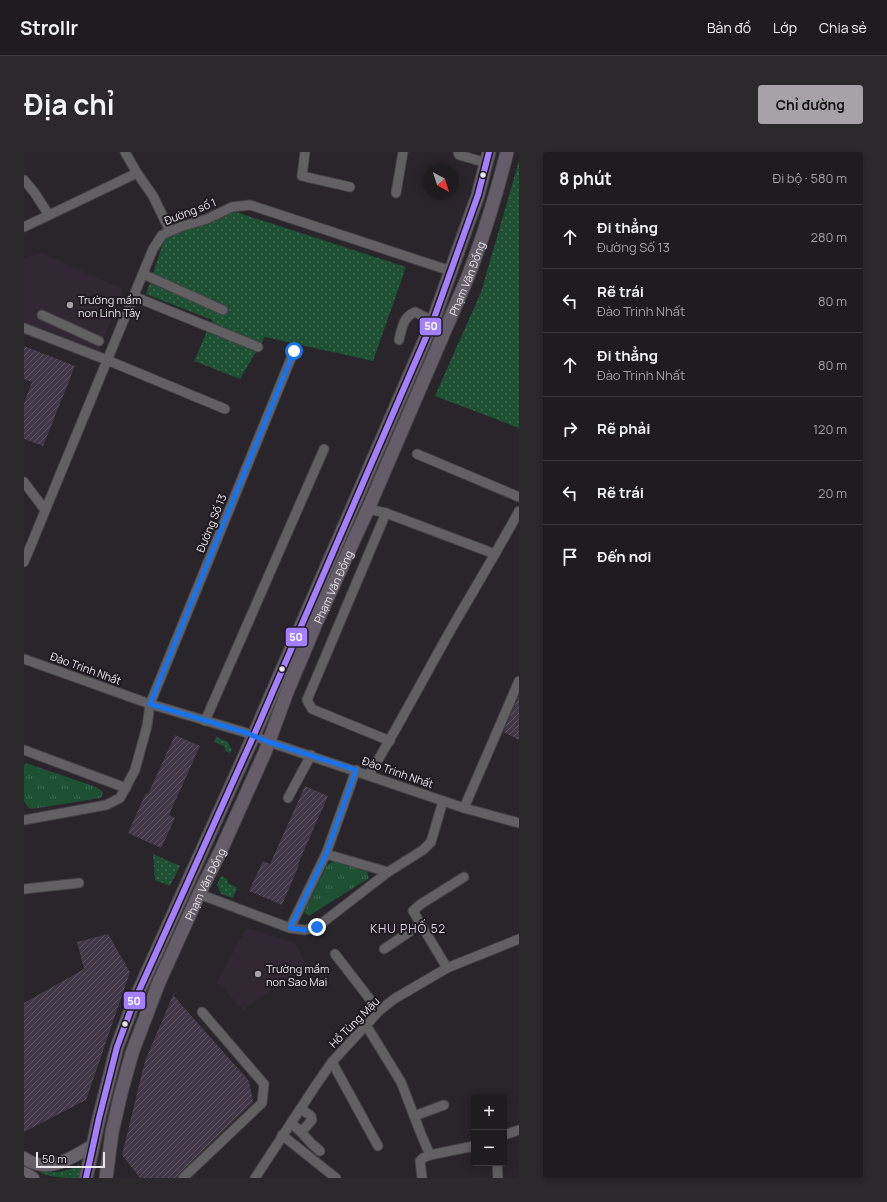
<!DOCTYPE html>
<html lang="vi">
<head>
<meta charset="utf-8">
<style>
	body { margin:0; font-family:Manrope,sans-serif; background:#2c292d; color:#f1f3f6 }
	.controls { position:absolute; right:12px; bottom:12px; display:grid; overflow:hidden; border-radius:4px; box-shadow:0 2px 10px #0003 }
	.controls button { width:36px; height:36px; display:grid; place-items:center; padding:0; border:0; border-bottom:1px solid #3c3a3e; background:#1f1c20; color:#f1f3f6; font:20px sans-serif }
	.compass { position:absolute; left:399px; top:12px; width:36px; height:36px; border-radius:50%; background:#1f1c20; box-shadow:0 2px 10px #0003; rotate:141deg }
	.scale { position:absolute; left:12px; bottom:10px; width:69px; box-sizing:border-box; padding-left:4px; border:2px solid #eae6eb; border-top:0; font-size:11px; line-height:14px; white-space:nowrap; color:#eae6eb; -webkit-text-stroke:3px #201a22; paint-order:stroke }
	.stop { position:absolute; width:12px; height:12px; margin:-9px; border:3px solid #1a73e8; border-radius:50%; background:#fff }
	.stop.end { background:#1a73e8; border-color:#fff; box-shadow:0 1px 4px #0008 }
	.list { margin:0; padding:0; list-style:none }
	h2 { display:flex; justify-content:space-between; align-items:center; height:52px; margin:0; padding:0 16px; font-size:17px }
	h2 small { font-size:13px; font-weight:400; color:#a1a1a5 }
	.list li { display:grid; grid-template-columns:26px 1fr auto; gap:12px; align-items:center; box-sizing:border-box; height:64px; padding:0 16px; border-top:1px solid #3c3a3e }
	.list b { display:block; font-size:15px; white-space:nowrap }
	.list p { margin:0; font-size:13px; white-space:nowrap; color:#a1a1a5 }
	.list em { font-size:13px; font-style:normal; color:#a1a1a5 }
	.icon { flex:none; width:22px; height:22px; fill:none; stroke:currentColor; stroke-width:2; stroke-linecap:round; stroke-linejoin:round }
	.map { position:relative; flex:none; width:495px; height:1026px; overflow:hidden; border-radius:4px }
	header { display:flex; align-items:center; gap:24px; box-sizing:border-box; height:56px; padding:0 20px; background:#1f1c20; border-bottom:1px solid #3c3a3e }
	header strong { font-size:19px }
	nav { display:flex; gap:22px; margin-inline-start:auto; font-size:14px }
	.intro { display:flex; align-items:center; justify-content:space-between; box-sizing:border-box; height:96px; padding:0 24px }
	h1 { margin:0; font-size:28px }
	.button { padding:10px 18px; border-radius:4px; background:#a6a2a7; color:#111; font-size:14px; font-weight:700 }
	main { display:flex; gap:24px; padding:0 24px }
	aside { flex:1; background:#1f1c20; border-radius:4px; box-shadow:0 2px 10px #0003 }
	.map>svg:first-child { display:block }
	.built { fill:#312834 }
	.grass { fill:url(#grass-dots) }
	.park { fill:url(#park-tufts) }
	.building { fill:url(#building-hatch) }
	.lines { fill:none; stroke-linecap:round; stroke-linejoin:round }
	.minor-casing { stroke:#454246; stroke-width:11 }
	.major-casing { stroke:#454246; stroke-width:14 }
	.highway-casing { stroke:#454246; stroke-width:15 }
	.minor { stroke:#636064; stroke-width:9 }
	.major { stroke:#67616a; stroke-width:12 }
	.highway { stroke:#655d68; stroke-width:13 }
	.bus-1-casing { stroke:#201a22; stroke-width:9 }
	.bus-1 { stroke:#a380ff; stroke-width:6 }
	.route { stroke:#1a73e8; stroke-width:5 }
	.bus-dot { fill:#eae6eb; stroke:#201a22; stroke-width:1.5 }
	.poi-dot { fill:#a6a2a7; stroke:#201a22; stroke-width:1.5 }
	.labels { text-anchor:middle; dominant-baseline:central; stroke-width:4; stroke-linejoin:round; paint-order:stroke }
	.street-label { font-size:11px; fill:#eae6eb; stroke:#201a22 }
	.poi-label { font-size:11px; fill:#eae6eb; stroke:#201a22; text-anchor:start }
	.neighbourhood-label { font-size:12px; letter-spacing:1px; fill:#ddd4e0; stroke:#201a22 }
	.line-badge { stroke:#201a22; stroke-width:1.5 }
	.badge-label { font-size:11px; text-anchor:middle; font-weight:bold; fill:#fff }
</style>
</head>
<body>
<header>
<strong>Strollr</strong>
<nav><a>Bản đồ</a><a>Lớp</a><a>Chia sẻ</a></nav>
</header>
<div class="intro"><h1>Địa chỉ</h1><a class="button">Chỉ đường</a></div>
<main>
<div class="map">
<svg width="495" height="1026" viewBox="0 0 495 1026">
	<defs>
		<pattern id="grass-dots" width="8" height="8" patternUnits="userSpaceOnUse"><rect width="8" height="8" fill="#1e5034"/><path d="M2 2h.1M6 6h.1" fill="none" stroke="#3f6952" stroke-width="1.8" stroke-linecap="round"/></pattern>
		<pattern id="park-tufts" width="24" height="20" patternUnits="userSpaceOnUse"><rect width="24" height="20" fill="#1e5034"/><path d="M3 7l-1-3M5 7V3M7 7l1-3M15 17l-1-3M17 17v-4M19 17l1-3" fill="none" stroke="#3f6952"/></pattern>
		<pattern id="building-hatch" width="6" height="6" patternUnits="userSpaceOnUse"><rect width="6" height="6" fill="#433847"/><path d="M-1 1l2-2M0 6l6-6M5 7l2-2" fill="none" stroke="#5e5562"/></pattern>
	</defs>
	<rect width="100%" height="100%" fill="#29252a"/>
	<g class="built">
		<polygon points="18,101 99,137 75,199 0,170 0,106"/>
		<polygon points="222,776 271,791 283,813 219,858 193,830"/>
	</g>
	<g class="grass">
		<polygon points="495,9 495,276 411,244 457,140"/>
		<polygon points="209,59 382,115 349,209 241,185 216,227 170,209 188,168 122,142 141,85"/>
		<polygon points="192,585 204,590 208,598 206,601 201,599 201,596 200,594 190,590"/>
		<polygon points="129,702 156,714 146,734 131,728"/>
		<polygon points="197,724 203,727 204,731 212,735 213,737 209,746 197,742 193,733"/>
		<path d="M55,1013L58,1017L56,1026C38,1026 22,1026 9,1016C28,1022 37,1022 55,1013Z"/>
	</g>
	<g class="park">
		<polygon points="2,611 72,635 79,640 78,644 76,646 8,657 4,655 0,649 0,613"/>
		<polygon points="310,709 343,719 345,726 285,764 280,760 303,713"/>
	</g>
	<g class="building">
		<polygon points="0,194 51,214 19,294 0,287 0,251 8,230 0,227"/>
		<polygon points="495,544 495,588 479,580"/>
		<polygon points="151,583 176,594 145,663 151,666 137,696 104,681 122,641 124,642"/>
		<polygon points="281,634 304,644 274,712 275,713 258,753 225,739 239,709 246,712"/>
		<polygon points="84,782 106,820 62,948 0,980 0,851 60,817 53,790"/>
		<polygon points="149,843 225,929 229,950 155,1022 153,1026 116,1026 98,1003 121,909"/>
	</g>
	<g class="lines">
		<g class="minor-casing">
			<g id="minor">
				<polyline points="101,0 113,21 129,44 146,79"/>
				<polyline points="281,0 278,24 326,35"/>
				<polyline points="434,0 435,3 463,11"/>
				<polyline points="0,28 10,40 25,63"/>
				<polyline points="372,41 379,0"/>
				<polyline points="0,75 113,21"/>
				<polyline points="119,122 199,158"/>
				<polyline points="109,144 234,195"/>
				<polyline points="18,163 75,189"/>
				<polyline points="0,176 83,208 201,257"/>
				<path d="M375,188C378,176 379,165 391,160L409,169"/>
				<polyline points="393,302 495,345"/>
				<polyline points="0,330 21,358"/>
				<polyline points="344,357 362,361 471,402"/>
				<polyline points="362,361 283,548 288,557 366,589"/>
				<polyline points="0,410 129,97 138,83 156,75 183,67 208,55 226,53 427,119"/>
				<polyline points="0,507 126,552 220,580 245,590 440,656 495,671"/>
				<polyline points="181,569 300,297"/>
				<polyline points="0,598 102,636"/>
				<path d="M345,623C376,572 403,519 433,467C454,431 475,396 495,359"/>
				<polyline points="264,646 287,603"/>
				<polyline points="440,656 495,529"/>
				<polyline points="0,668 82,653 96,646 111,618 123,574 126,552 270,199"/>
				<polyline points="302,702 364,720"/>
				<polyline points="0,737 55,731"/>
				<polyline points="175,742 266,776 281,778 293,775 364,720 399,698 407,690 419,649"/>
				<polyline points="266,776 302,702 332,618"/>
				<polyline points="360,797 397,772"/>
				<polyline points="311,802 355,859"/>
				<polyline points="423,816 389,759 397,752 440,725"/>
				<polyline points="342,873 377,930 397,982 406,1003"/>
				<polyline points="308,910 354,994"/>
				<polyline points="390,964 420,953"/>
				<polyline points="267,971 275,978 280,977 288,968 287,964 277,957"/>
				<polyline points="275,978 288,992 296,999"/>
				<polyline points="258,983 312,1026"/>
				<polyline points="480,983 495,978"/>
				<polyline points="473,1011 474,1026"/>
				<polyline points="159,1026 238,951 240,932 178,860"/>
				<polyline points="231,1026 292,933 308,910 355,859 370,847 423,816 495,787"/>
				<polyline points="398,1026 396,1009 399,1006 406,1003 450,994"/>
			</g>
		</g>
		<g class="major-casing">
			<g id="major">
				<path d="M0,1006C25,1023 46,1006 68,994"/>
				<polyline points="0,1021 9,1026"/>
			</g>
		</g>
		<g class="highway-casing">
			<g id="highway">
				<polyline points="62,1026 75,966 93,895 109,852 230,583 409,169 454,43 465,0"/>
				<path id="s1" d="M82,1026L88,980L97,941L108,901L135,830L175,742L198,696L241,600L263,540L293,469L344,357L443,127C459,86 472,44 483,0"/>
			</g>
		</g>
		<use href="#minor" class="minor"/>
		<use href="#major" class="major"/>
		<use href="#highway" class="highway"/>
		<g class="bus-1-casing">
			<polyline id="bus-1" points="62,1026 75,966 93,895 109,852 230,583 409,169 454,43 465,0"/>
		</g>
		<use href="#bus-1" class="bus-1"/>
	</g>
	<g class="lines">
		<polyline class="route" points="270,199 126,552 220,580 245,590 332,618 302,702 266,776 281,778 293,775"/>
	</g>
	<g class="bus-dot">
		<circle cx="459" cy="23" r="3.5"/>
		<circle cx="258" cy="517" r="3.5"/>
		<circle cx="101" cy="872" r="3.5"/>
	</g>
	<g class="poi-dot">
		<circle cx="46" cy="153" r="4"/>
		<circle cx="234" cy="822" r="4"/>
	</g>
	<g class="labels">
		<g class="street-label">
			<text transform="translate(166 59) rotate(-21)">Đường số 1</text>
			<text stroke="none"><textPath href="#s1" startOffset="972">Phạm Văn Đồng</textPath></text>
			<text transform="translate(187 371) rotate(-68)">Đường Số 13</text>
			<text stroke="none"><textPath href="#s1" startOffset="636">Phạm Văn Đồng</textPath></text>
			<text transform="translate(62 516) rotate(20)">Đào Trinh Nhất</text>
			<text transform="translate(374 620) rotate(19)">Đào Trinh Nhất</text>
			<text stroke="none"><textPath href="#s1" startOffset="312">Phạm Văn Đồng</textPath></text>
			<text transform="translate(330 870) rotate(-45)">Hồ Tùng Mậu</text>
		</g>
		<g class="poi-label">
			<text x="54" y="147">Trường mầm<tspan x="54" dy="13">non Linh Tây</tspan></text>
			<text x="242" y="816">Trường mầm<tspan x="242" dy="13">non Sao Mai</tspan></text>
		</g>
		<g class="neighbourhood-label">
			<text x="384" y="776">KHU PHỐ 52</text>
		</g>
	</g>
	<g class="line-badge">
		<rect x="395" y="165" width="23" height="19" rx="4" fill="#a380ff"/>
		<rect x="261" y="475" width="23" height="20" rx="4" fill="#a380ff"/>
		<rect x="99" y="839" width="23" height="19" rx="4" fill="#a380ff"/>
	</g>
	<g class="badge-label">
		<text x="407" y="178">50</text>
		<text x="272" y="489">50</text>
		<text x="110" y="853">50</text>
	</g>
</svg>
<div class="controls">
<button>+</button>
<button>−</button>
</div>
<svg class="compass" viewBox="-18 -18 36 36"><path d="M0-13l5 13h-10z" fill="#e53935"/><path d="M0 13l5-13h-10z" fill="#a1a1a5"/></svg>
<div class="scale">50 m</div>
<div class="stop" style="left:270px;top:199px"></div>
<div class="stop end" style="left:293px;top:775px"></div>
</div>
<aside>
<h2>8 phút<small>Đi bộ · 580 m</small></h2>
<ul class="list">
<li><svg class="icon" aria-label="ahead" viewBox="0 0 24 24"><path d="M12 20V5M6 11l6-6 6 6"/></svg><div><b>Đi thẳng</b><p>Đường Số 13</p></div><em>280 m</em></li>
<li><svg class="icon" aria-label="left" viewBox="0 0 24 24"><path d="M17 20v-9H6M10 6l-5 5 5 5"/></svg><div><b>Rẽ trái</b><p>Đào Trinh Nhất</p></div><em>80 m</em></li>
<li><svg class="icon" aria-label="ahead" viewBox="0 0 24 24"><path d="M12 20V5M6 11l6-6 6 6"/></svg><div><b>Đi thẳng</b><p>Đào Trinh Nhất</p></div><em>80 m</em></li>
<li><svg class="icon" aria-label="right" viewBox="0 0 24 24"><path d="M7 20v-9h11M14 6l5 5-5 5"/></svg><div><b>Rẽ phải</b></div><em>120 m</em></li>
<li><svg class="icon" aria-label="left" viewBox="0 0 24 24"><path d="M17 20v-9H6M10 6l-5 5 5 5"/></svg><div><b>Rẽ trái</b></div><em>20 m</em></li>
<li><svg class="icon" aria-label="arrive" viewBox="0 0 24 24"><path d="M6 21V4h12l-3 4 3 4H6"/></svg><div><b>Đến nơi</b></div></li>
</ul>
</aside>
</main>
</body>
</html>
